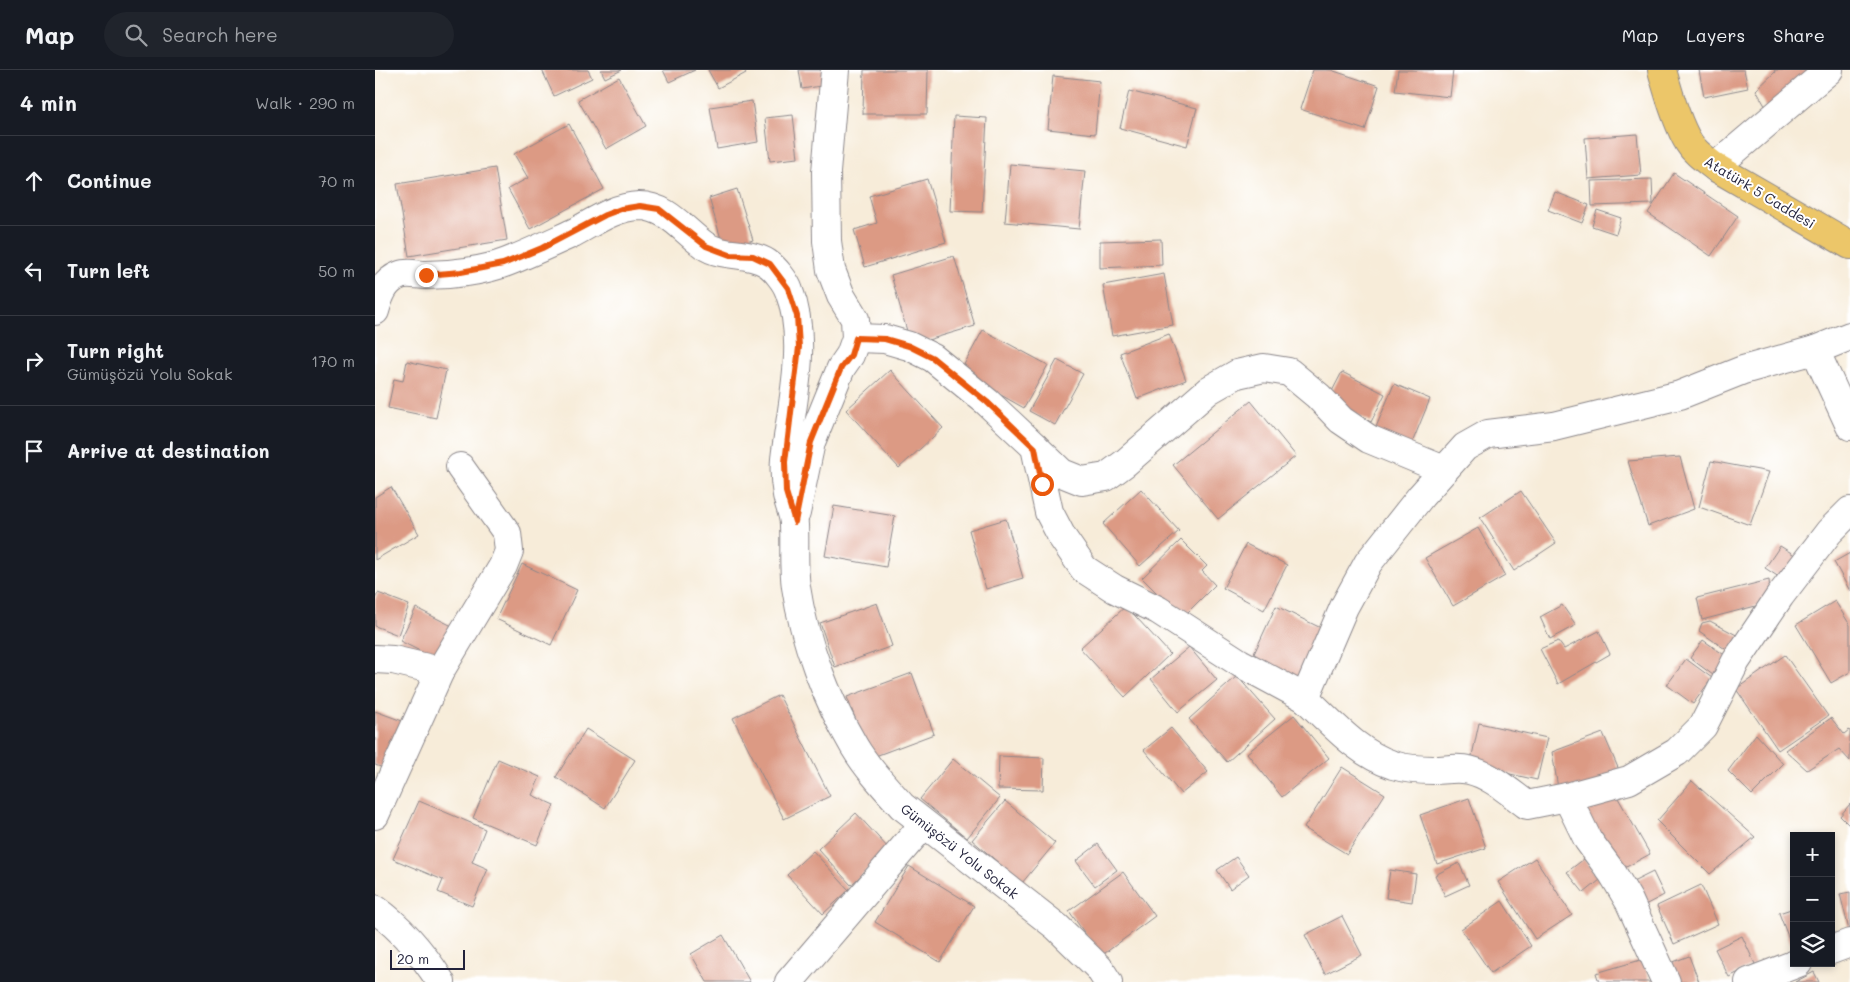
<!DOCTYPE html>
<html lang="en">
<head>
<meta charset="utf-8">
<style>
	body { margin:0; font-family:Mali,sans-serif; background:#20242c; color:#f1f3f6 }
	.controls { position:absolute; right:15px; bottom:15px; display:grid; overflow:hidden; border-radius:0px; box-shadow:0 2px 8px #0003 }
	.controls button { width:45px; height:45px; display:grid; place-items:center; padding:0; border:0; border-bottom:1px solid #363941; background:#171b24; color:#f1f3f6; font:25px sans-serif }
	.scale { position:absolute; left:15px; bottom:12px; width:75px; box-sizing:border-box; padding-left:5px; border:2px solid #22223b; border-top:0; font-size:14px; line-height:18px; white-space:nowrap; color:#22223b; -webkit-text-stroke:4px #fff; paint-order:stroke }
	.stop { position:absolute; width:15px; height:15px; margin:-11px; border:4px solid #ea580c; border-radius:50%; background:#fff }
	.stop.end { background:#ea580c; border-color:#fff; box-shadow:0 1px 5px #0008 }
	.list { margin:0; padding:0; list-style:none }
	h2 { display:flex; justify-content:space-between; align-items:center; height:65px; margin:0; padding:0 20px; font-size:21px }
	h2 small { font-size:16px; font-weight:400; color:#9ea1a6 }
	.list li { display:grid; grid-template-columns:32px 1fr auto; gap:15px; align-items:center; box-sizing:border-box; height:90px; padding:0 20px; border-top:1px solid #363941 }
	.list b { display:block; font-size:19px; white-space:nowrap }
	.list p { margin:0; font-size:16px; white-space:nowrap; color:#9ea1a6 }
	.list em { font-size:16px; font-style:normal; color:#9ea1a6 }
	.icon { flex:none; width:28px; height:28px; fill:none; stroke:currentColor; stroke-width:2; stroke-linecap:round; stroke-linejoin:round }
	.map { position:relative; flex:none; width:1475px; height:912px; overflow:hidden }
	header { display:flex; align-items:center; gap:30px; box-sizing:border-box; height:70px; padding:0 25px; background:#171b24; border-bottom:1px solid #363941 }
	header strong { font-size:24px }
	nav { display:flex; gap:28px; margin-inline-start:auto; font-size:18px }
	.search { width:350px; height:45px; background:#20242c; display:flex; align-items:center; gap:12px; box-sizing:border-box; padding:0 18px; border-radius:28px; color:#9ea1a6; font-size:19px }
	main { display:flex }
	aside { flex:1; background:#171b24 }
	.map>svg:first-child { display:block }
	.building { fill:#dc9a84 }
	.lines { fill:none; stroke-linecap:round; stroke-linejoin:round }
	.minor-casing { stroke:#8c878a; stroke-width:30 }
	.major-casing { stroke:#8c878a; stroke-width:30 }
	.minor { stroke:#fff; stroke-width:28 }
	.major { stroke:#ecc669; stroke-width:28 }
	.route { stroke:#ea580c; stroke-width:6 }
	.labels { text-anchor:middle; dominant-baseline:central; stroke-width:4; stroke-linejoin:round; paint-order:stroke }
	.street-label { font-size:14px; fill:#22223b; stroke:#fff }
</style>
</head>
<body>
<header>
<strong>Map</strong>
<div class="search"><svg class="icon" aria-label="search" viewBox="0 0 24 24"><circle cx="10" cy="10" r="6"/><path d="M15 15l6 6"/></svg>Search here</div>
<nav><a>Map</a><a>Layers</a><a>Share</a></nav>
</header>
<main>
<aside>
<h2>4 min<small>Walk · 290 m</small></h2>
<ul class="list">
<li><svg class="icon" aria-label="ahead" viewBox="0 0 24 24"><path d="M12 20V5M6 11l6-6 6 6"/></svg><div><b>Continue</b></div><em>70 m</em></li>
<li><svg class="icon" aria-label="left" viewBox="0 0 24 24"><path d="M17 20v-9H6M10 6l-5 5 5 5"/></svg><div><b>Turn left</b></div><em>50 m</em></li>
<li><svg class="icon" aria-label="right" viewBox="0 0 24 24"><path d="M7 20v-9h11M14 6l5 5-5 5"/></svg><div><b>Turn right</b><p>Gümüşözü Yolu Sokak</p></div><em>170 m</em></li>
<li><svg class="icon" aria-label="arrive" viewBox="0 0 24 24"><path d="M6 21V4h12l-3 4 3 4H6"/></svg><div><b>Arrive at destination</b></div></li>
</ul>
</aside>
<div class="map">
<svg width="1475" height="912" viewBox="0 0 1475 912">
	<rect width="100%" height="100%" fill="#fff"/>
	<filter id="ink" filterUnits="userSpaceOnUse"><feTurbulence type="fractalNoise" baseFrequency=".02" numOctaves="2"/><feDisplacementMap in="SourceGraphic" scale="10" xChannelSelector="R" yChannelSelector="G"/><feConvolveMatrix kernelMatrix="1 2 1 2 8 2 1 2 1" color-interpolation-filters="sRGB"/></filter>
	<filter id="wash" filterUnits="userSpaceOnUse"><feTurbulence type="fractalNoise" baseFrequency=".0096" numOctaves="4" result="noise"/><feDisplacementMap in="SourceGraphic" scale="20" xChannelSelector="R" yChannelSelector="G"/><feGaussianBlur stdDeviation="1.12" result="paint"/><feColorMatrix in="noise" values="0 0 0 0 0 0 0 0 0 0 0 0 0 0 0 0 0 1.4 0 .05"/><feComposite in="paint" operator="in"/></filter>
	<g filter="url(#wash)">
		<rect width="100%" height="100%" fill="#f7ecd9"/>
		<g id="blocks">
			<g class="building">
				<polygon points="167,0 213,0 217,8 179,26"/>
				<polygon points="226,0 247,0 230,8"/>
				<polygon points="288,0 320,0 294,12"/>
				<polygon points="333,0 369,0 371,3 343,18"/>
				<polygon points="424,0 450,0 452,15 427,19"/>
				<polygon points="489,0 553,0 552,44 488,44"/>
				<polygon points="938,0 956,0 1004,16 990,60 925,39"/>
				<polygon points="1023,0 1078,0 1075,27 1020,21"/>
				<polygon points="1324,0 1369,0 1373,18 1329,27"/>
				<polygon points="1399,0 1439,0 1393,41 1381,20 1400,2"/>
				<polygon points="678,6 725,11 720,64 673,59"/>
				<polygon points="244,7 271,56 231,79 203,30"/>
				<polygon points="754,21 822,38 812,76 745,58"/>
				<polygon points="377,31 383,72 342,79 335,37"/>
				<polygon points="418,45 423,88 395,91 390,48"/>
				<polygon points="579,46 612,48 607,142 575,141"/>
				<polygon points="194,54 229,119 155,159 133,119 153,108 139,84"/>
				<polygon points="1262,64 1266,105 1213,109 1210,68"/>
				<polygon points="635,94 710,101 704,159 630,152"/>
				<polygon points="120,98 132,170 34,186 22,114"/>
				<polygon points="1299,103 1363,146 1336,186 1273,143"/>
				<polygon points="552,109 571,172 490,197 479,160 502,153 494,126"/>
				<polygon points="1277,109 1278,134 1217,136 1216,111"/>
				<polygon points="362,119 378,170 349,179 334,128"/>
				<polygon points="1180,122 1214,135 1207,153 1173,140"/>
				<polygon points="1222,140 1246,148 1241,164 1217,156"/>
				<polygon points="786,169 787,195 725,198 725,171"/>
				<polygon points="579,186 600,256 536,275 516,205"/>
				<polygon points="789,204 798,255 737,266 728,215"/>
				<polygon points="608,260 673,295 649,338 585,302"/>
				<polygon points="794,264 811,310 762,329 745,283"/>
				<polygon points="682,290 708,304 680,355 654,341"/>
				<polygon points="32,291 71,300 61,348 13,338 19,309 28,311"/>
				<polygon points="515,300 568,358 524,398 471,340"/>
				<polygon points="967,302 1010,324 996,352 953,329"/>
				<polygon points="1019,314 1055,329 1035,378 999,362"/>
				<polygon points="876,331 921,386 843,449 798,395"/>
				<polygon points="1305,387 1319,439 1273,456 1253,391"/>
				<polygon points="1336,391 1394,402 1375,455 1324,437"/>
				<polygon points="16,417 44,464 0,490 0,427"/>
				<polygon points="766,419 804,461 765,496 728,454"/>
				<polygon points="1146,421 1181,473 1139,501 1105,448"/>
				<polygon points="459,436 520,446 511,497 450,486"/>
				<polygon points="631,449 648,508 611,519 594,460"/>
				<polygon points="1103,458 1130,506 1078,536 1050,488"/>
				<polygon points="806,470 832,496 827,501 840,515 807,548 767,508"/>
				<polygon points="871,474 912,495 889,540 848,518"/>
				<polygon points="1405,476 1423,487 1410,511 1390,498"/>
				<polygon points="1475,483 1475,521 1459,492"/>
				<polygon points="147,494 202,520 176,575 121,549"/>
				<polygon points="1394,510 1396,532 1327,550 1322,528"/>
				<polygon points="3,523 34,535 23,565 0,556 0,529"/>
				<polygon points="1460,531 1475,555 1475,602 1456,613 1421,555"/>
				<polygon points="502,533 517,576 460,597 445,553"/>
				<polygon points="1187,535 1201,555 1175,569 1165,547"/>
				<polygon points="751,536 795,584 750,627 705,578"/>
				<polygon points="901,536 948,559 923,610 877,588"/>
				<polygon points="41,538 81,558 65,591 25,571"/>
				<polygon points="1335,551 1369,569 1356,583 1324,561 1327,553"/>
				<polygon points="1224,561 1235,584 1183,614 1165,579 1183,571 1189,579"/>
				<polygon points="1328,570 1355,589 1342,608 1315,588"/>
				<polygon points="814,577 842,610 803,642 776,609"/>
				<polygon points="1410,585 1453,646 1403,680 1361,619"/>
				<polygon points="1311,589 1337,608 1318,634 1292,615"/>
				<polygon points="537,603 559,664 495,688 472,627"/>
				<polygon points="862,606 900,649 852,692 814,649"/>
				<polygon points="404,625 455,726 409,749 358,648"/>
				<polygon points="0,641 30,652 14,700 0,695"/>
				<polygon points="919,645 954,688 907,727 872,683"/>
				<polygon points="1456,648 1469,664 1474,660 1475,661 1475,691 1464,679 1432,700 1410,680"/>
				<polygon points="1104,653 1172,668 1162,710 1095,695"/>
				<polygon points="796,658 833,702 806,724 769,680"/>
				<polygon points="211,659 260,690 230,738 181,707"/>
				<polygon points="1228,663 1247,707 1184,724 1177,682"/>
				<polygon points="1381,664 1408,694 1377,725 1353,701"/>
				<polygon points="624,686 669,688 668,720 623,719"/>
				<polygon points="123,689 165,707 157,725 179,735 162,775 98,748"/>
				<polygon points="578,689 625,728 592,768 545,729"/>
				<polygon points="967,697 1010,724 972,784 929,758"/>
				<polygon points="1317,711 1380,767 1335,804 1282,751"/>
				<polygon points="1239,721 1275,784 1244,801 1208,739"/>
				<polygon points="1094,728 1111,778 1062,794 1045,745"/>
				<polygon points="44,731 110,759 97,792 113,799 97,836 63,822 68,810 18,789"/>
				<polygon points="630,731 680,773 647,813 597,770"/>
				<polygon points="1475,734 1475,756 1465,746"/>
				<polygon points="481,743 514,779 476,815 443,779"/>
				<polygon points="723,774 742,800 720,816 701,791"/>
				<polygon points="438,781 474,820 448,844 412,805"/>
				<polygon points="861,787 874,805 855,819 842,800"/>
				<polygon points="1160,788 1197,845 1160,869 1123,812"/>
				<polygon points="1209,789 1225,810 1209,823 1192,802"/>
				<polygon points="1084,793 1094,815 1070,826 1060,805"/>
				<polygon points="534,796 599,836 565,892 500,852"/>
				<polygon points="1015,800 1041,804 1037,832 1011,828"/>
				<polygon points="748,802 780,846 726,886 694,841"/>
				<polygon points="1278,802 1289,825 1268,836 1256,813"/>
				<polygon points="1326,815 1343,854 1299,874 1282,836"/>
				<polygon points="1475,822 1475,860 1474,860 1465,824"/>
				<polygon points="1127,831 1156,876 1116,903 1086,859"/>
				<polygon points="1419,838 1419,882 1404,843"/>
				<polygon points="967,846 987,885 950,904 930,865"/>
				<polygon points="348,865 375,912 332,912 316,884"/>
				<polygon points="1367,866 1380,894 1354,907 1340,879"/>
				<polygon points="1314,886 1324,912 1300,912 1293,894"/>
				<polygon points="1269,889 1275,912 1224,912 1221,903"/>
				<polygon points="1439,902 1444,912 1420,912"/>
			</g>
		</g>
	</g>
	<g filter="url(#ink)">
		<use href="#blocks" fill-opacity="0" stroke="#8c878a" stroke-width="1"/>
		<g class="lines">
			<g class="minor-casing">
				<g id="minor">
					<polyline points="1340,97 1454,0"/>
					<path d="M0,241C4,226 9,211 25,205C33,202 43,205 51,205C76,205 109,201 132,192C155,183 176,173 198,163C219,152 239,137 264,136C292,136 308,160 329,175C348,188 373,181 392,193C400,198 411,212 414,221C434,272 416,336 410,389C409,400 410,414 412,425C414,435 419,445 419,455C420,475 418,496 421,517C429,571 451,628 479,676C492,698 510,717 527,736L682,857L724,898L733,912"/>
					<polyline points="481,268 510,269 534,276 558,288 612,332 660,377 674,442 687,467 709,499 740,519 783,540 865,593 930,628 969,537 993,493 1046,426 1090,377 1113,364 1179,356 1305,325 1368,300 1440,280 1475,266"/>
					<polyline points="1440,280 1475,356"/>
					<polyline points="660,377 687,403 707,411 731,407 750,393 834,320 862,304 889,298 914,302 943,326 966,350 994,369 1069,400"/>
					<polyline points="421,443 436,372 466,298 475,285 481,268 480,249 466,226 456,200 452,171 451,102 460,0"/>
					<polyline points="0,589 18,590 65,601"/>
					<path d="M930,628C957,653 982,683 1018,695C1031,699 1046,700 1059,700C1071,700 1082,697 1094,700C1116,705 1134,722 1152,735L1192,727L1254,710L1302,682L1328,656L1361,591L1405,526L1454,462L1475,441"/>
					<polyline points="1192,727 1213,770 1238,804 1254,831 1291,912"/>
					<polyline points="0,745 65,601 128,496 134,481 132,463 85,397"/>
					<path d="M0,839C27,858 48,884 66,912"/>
					<polyline points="1456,880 1475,873"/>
					<polyline points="414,912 549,754"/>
					<polyline points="1374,912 1423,893"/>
				</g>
			</g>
			<g class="major-casing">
				<path id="major" d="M1287,0C1293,22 1302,54 1314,73C1320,83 1331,90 1340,97L1475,175"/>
			</g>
			<use href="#minor" class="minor"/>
			<use href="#major" class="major"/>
		</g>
	</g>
	<g class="lines" filter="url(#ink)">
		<polyline class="route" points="51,205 86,202 128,194 167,178 230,145 246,139 265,136 284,139 331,176 355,185 378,186 395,194 413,218 422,246 424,277 410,392 411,422 420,452 436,372 466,298 476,285 481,268 510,269 534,276 558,288 612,332 660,378 667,414"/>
	</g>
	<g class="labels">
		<g class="street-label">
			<text transform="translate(1385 122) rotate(31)">Atatürk 5 Caddesi</text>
			<text transform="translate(585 781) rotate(38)">Gümüşözü Yolu Sokak</text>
		</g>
	</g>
</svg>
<div class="controls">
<button>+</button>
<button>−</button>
<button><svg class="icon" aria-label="layers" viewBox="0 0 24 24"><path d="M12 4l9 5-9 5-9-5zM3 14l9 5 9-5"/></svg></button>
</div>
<div class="scale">20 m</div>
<div class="stop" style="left:667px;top:414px"></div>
<div class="stop end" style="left:51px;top:205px"></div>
</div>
</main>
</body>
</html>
